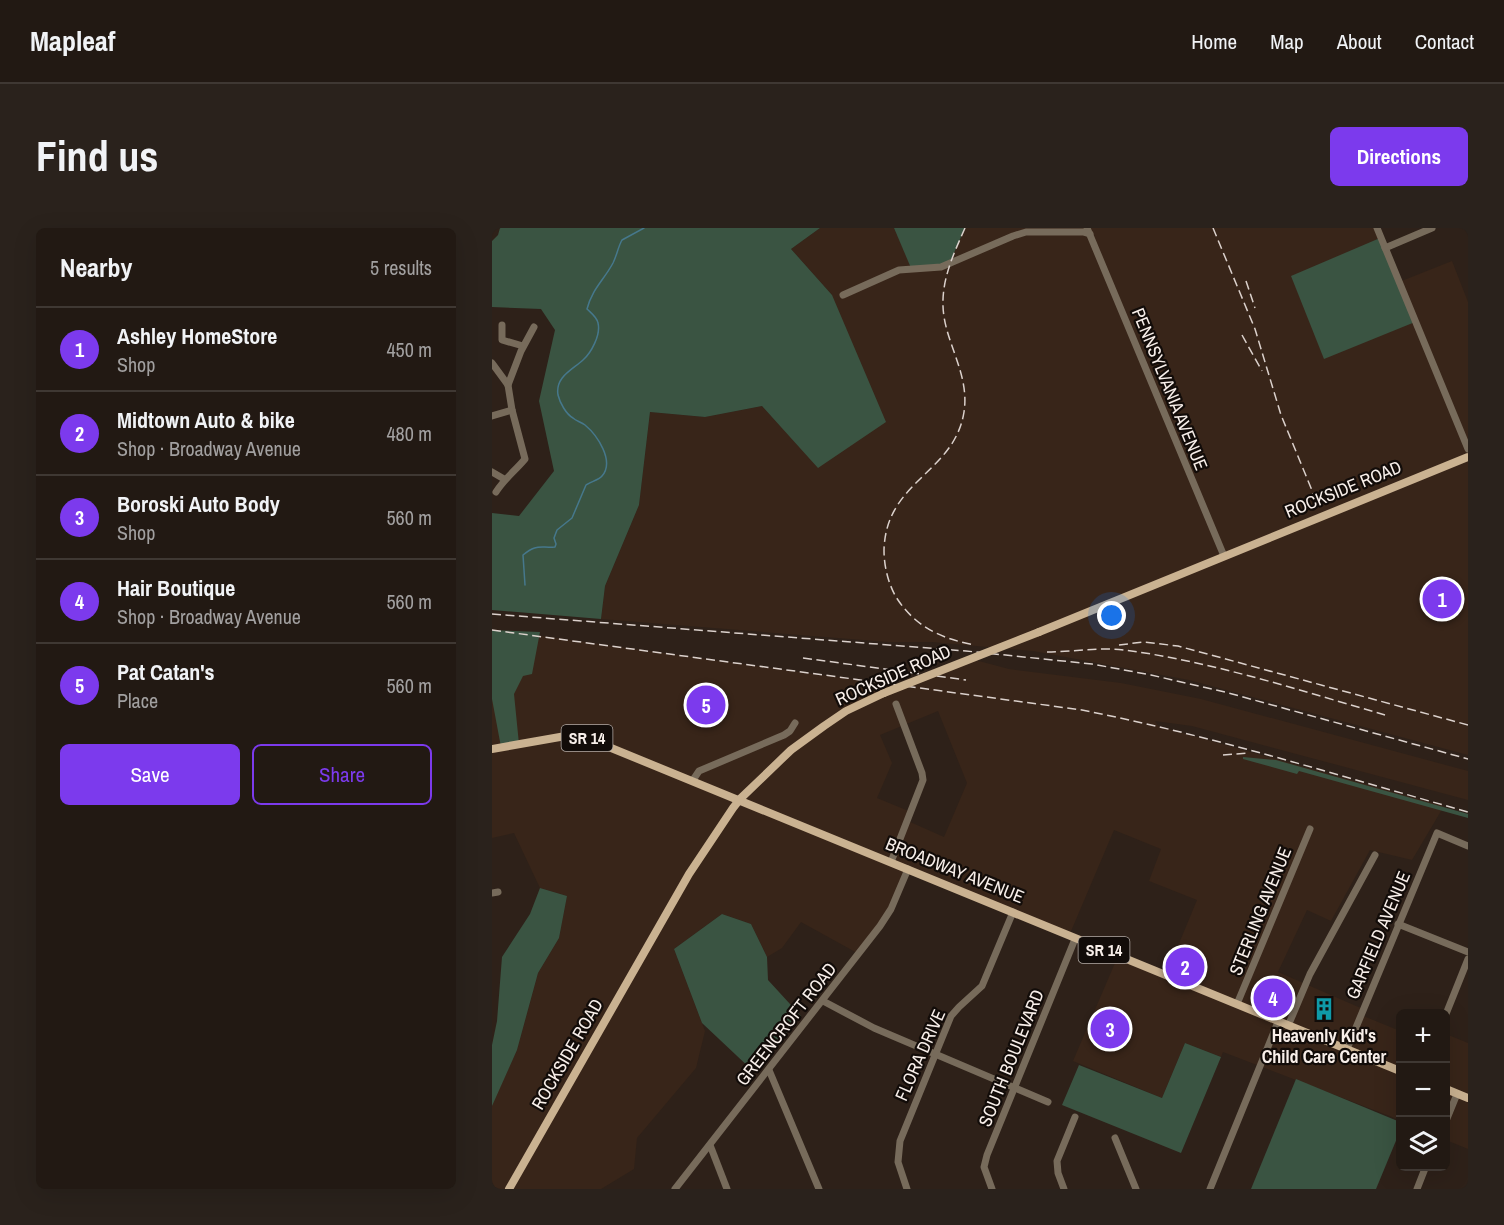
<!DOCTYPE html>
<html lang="en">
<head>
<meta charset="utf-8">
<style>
	body { margin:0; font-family:"Archivo Narrow",sans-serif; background:#2a221c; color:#f1f3f6 }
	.controls { position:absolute; right:18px; bottom:18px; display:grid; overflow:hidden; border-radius:9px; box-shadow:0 6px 24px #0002 }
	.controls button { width:54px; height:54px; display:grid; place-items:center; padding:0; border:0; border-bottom:2px solid #3f3833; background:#221913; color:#f1f3f6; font:30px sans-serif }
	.you { position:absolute; left:620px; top:388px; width:21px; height:21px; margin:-15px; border:4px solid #fff; border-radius:50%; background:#1a73e8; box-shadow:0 0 0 9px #1a73e833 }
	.badge { display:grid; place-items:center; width:39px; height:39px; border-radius:50%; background:#7c3aed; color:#fff; font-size:20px; font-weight:700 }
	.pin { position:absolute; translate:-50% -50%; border:3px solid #fff; box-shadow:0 2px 6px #0006 }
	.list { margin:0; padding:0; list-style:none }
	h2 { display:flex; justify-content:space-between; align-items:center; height:78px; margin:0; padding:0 24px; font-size:26px }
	h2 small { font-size:20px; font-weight:400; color:#a2a0a0 }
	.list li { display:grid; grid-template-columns:39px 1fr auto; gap:18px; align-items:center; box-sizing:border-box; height:84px; padding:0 24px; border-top:2px solid #3f3833 }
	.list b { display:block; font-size:22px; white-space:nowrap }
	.list p { margin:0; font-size:20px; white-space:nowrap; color:#a2a0a0 }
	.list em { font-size:20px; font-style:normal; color:#a2a0a0 }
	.actions { display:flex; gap:12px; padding:18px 24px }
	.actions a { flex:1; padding:14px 0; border:2px solid #7c3aed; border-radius:9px; text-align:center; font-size:21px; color:#7c3aed }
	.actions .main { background:#7c3aed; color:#fff }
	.icon { flex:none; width:33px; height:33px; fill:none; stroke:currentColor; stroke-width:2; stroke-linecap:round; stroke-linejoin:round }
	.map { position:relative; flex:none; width:976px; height:961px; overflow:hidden; border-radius:9px }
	header { display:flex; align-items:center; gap:36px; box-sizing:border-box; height:84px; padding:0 30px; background:#221913; border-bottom:2px solid #3f3833 }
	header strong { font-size:28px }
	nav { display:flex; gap:33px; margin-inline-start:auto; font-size:21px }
	.intro { display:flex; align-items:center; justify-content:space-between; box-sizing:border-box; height:144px; padding:0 36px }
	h1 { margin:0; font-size:42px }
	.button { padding:15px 27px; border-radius:9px; background:#7c3aed; color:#fff; font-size:21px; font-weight:700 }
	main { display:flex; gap:36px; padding:0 36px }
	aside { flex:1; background:#221913; border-radius:9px; box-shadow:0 6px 24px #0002 }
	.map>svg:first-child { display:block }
	.built { fill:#382519; fill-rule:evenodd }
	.green { fill:#3a5442 }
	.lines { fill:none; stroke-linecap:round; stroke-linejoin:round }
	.stream { stroke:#46788c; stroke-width:1.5 }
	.minor { stroke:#776b5b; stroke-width:7 }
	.major { stroke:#cab291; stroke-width:8 }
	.rail { stroke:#dbd1cc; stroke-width:1.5; stroke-dasharray:9 4.5; stroke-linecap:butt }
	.major-bridge { stroke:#cab291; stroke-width:8 }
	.labels { text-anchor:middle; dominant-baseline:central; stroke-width:4.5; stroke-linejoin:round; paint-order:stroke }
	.shield { fill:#120c09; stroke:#b3aba6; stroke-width:1.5 }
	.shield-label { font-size:16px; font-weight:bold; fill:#f8efea }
	.street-label { font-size:18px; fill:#f8efea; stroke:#120c09 }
	.poi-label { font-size:18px; font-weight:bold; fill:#f8efea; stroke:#120c09 }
</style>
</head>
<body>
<header>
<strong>Mapleaf</strong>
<nav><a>Home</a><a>Map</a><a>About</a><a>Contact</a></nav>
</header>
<div class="intro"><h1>Find us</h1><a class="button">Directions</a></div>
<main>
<aside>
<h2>Nearby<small>5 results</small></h2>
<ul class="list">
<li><span class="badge">1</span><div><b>Ashley HomeStore</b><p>Shop</p></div><em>450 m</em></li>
<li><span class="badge">2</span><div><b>Midtown Auto &amp; bike</b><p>Shop · Broadway Avenue</p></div><em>480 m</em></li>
<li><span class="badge">3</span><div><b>Boroski Auto Body</b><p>Shop</p></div><em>560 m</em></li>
<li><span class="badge">4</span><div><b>Hair Boutique</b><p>Shop · Broadway Avenue</p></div><em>560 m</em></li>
<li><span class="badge">5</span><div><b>Pat Catan's</b><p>Place</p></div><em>560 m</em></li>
</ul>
<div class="actions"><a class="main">Save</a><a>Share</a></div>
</aside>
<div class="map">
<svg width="976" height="961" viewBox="0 0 976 961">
	<rect width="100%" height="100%" fill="#2e2119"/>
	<g class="built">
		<polygon points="328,0 402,0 420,40 458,34 473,0 885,0 907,54 960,33 976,74 976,527 697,452 541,423 440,414 396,414 109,391 113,358 147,277 158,184 213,189 270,178 326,239 340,67 299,21"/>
		<path d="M0,401L408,458L483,432L517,441L629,455L709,471L976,543V572L700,498L663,493L666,498L952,578L920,632L878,622L839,693L815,682L786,744L871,781L869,787L908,803V892L731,824L729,829L693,815L670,870L581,833L626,728L674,747L705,672L657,653L669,621L622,602L577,708L416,642L399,681L367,726L309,694L290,720L275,729L259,696L230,686L182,721L213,803L204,840L145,910L142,941L109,961H0V876L25,822L46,745L67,710L75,668L48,660L22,605L0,610ZM446,483L475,555L452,609L416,593L419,584L385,570L400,535L388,507Z"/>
		<polygon points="954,806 976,815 976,921 954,912"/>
	</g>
	<g class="green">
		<polygon points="8,0 328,0 299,21 340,67 394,194 326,240 270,178 213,189 158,184 147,277 113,358 109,391 0,382 0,285 27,288 62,243 47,173 63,102 49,81 0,79 0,13 6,7"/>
		<polygon points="402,0 473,0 458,34 449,39 419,40"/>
		<polygon points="888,10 923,94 832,131 799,48"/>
		<polygon points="0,402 48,404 40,446 31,448 22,466 27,516 9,519 0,471"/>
		<polygon points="751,529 784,532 976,586 976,590 807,543 805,546 751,531"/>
		<polygon points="48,660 75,668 67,710 46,745 25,822 0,878 0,817 5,793 10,729 38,686"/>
		<polygon points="230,686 259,696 275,729 276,752 309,788 261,843 210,795 182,721"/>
		<polygon points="693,815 729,829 689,925 570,877 587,837 670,870"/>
		<polygon points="804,851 908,894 908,903 884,961 759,961"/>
	</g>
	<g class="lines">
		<path class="stream" d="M33,357L31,327C44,316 47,320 63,319L64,316L62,310L65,302L80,290L94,257C98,254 107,252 110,248C123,233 105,207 93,197C89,194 84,193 81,190C74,186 68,175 66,167C63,149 80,142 91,132C99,125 109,107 106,95C105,89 99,85 95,81C100,61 112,52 121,35C125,27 126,19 130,12L152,0"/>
		<g class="minor">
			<polyline points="595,0 732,328"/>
			<polyline points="885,0 976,221"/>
			<polyline points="893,20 940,0"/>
			<polyline points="351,67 407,42 449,39 521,8 534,4 591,4 598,6"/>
			<polyline points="10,97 10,112 31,118"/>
			<path d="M0,135L16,157L20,182L33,231C23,243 12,251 4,264"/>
			<polyline points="16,157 29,123 42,99"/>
			<polyline points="0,188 20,182"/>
			<polyline points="0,244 12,251"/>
			<polyline points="201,552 207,543 292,507 298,503 303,495"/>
			<polyline points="399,634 431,552 430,545 404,476"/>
			<polyline points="0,665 6,664"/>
			<polyline points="906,696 976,724"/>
			<polyline points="331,773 382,800 556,874"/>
			<polyline points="745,776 818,601"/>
			<polyline points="954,786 976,731"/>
			<polyline points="796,798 818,746 883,627"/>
			<polyline points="855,821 945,605 976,618"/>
			<polyline points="277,842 327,961"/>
			<polyline points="954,893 965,866"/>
			<polyline points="623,910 644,961"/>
			<polyline points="218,917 235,961"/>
			<polyline points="183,961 388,698 399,681 416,641"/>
			<polyline points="415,961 406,934 408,913 459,788 467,779 490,758 521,684"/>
			<polyline points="500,961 492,939 495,927 583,711"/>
			<polyline points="572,961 566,945 565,933 583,889"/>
			<polyline points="718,961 786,794"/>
			<polyline points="925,961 934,938"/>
		</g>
		<g class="major">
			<polyline points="547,404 976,229"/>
			<polyline points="0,521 85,506 908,843"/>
			<polyline points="954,861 976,870"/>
			<polyline points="17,961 197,646 241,580 248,571 299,522 332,498 354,483 392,465"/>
		</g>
		<g class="rail">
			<path d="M473,0C462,25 450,50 451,78C452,114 478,145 472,184C462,246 394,252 392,322C392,338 396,355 404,369C423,399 450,411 483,417"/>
			<polyline points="721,0 763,101 789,187 826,277"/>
			<polyline points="754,53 763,80"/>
			<polyline points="750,107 770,143"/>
			<polyline points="0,386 474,423 600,436 659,447 733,464 976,531"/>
			<path d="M0,402L590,482C721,508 848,548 976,584"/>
			<polyline points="627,417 651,414 686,418 976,497"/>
			<path d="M555,424C580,424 607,419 632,422C718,433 810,463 893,487"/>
			<polyline points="311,430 474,452"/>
			<polyline points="731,527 756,525"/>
		</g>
		<polyline class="major-bridge" points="392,465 547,404"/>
	</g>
	<defs>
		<g id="building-bare" transform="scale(1.8)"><path d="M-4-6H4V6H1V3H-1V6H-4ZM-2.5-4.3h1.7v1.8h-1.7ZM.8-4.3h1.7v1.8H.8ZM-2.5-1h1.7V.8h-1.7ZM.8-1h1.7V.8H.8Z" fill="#0f9aa8" stroke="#120c09" stroke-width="2.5" paint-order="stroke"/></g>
	</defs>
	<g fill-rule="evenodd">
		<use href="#building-bare" x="832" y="781"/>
	</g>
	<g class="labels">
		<g class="shield">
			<rect x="69.5" y="497" width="51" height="26" rx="4.5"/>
			<rect x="586.5" y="709" width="51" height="26" rx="4.5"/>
		</g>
		<g class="shield-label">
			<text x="95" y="510">SR 14</text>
			<text x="612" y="722">SR 14</text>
		</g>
		<g class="street-label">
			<text transform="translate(678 161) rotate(68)">PENNSYLVANIA AVENUE</text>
			<text transform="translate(851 261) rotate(-22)">ROCKSIDE ROAD</text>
			<text transform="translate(401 447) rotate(-24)">ROCKSIDE ROAD</text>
			<text transform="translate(463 642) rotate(22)">BROADWAY AVENUE</text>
			<text transform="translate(768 683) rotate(-68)">STERLING AVENUE</text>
			<text transform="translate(886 707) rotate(-67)">GARFIELD AVENUE</text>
			<text transform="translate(294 796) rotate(-52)">GREENCROFT ROAD</text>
			<text transform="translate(75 826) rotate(-60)">ROCKSIDE ROAD</text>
			<text transform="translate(428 827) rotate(-66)">FLORA DRIVE</text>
			<text transform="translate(519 830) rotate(-68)">SOUTH BOULEVARD</text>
		</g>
		<g class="poi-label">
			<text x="832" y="807">Heavenly Kid's<tspan x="832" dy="21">Child Care Center</tspan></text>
		</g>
	</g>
</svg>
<div class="controls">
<button>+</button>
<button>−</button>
<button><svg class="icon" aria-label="layers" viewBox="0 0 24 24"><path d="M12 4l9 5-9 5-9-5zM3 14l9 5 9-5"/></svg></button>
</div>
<div class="you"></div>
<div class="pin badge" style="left:950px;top:371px">1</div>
<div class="pin badge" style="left:693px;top:739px">2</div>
<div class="pin badge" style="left:618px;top:801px">3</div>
<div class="pin badge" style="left:781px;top:770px">4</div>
<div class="pin badge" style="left:214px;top:477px">5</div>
</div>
</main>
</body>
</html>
